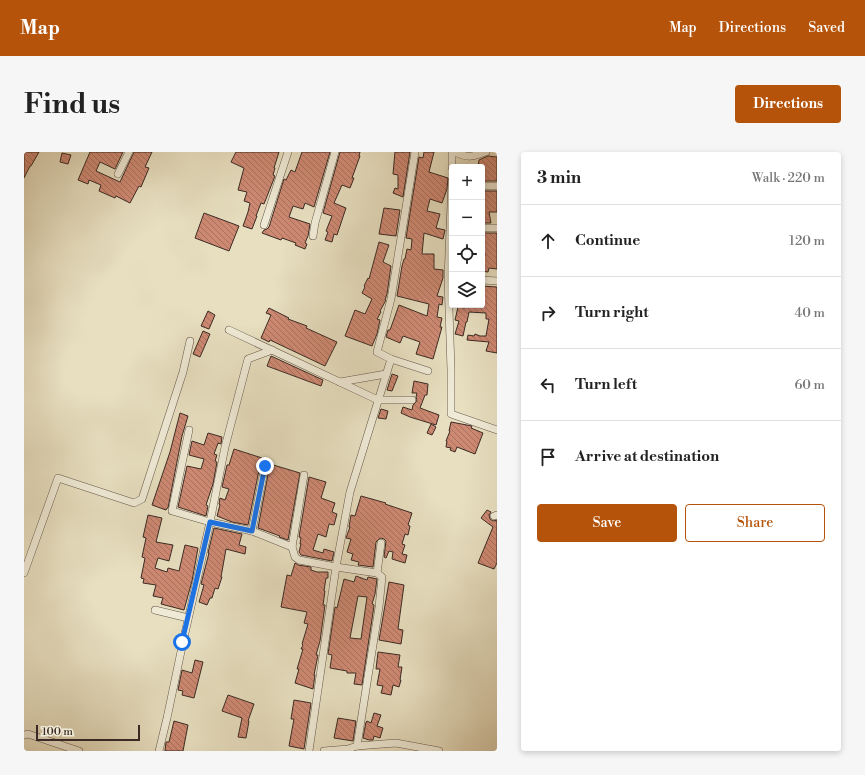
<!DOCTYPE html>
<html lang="en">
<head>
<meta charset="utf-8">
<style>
	body { margin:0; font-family:"Libre Bodoni",serif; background:#f6f6f6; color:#222 }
	.controls { position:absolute; right:12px; top:12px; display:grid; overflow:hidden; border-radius:4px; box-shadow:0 2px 6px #0003 }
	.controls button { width:36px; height:36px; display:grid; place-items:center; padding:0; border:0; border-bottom:1px solid #e0e0e0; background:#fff; color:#222; font:20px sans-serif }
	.scale { position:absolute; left:12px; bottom:10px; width:104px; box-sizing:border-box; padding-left:4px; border:2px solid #3b2a24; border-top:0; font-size:11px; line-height:14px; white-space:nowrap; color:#3b2a24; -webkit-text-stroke:3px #efead6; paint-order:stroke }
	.stop { position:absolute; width:12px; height:12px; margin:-9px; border:3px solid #1a73e8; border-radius:50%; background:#fff }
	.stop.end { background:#1a73e8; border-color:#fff; box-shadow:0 1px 4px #0008 }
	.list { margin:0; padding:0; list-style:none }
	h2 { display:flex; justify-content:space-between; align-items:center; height:52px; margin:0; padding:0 16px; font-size:17px }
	h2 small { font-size:13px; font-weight:400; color:#767676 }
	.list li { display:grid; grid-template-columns:26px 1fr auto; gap:12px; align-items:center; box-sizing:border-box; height:72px; padding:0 16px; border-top:1px solid #e0e0e0 }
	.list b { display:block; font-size:15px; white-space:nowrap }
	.list em { font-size:13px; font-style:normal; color:#767676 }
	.actions { display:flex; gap:8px; padding:12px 16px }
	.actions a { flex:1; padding:9px 0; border:1px solid #b45309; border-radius:4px; text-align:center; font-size:14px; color:#b45309 }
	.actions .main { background:#b45309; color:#fff }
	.icon { flex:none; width:22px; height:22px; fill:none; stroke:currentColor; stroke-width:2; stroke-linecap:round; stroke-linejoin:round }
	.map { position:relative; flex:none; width:473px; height:599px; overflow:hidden; border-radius:4px }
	header { display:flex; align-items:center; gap:24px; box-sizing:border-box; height:56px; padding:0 20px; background:#b45309; color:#fff }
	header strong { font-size:19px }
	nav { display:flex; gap:22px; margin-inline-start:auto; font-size:14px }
	.intro { display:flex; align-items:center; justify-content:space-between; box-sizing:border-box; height:96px; padding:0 24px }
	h1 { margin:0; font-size:28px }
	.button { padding:10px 18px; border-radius:4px; background:#b45309; color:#fff; font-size:14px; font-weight:700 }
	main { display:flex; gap:24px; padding:0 24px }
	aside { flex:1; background:#fff; border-radius:4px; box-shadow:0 2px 6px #0003 }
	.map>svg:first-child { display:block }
	.building { fill:url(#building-back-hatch); stroke:#3b2a24; fill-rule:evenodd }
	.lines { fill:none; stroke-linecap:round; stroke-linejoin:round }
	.minor-casing { stroke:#66574b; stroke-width:8 }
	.minor { stroke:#efead6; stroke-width:7 }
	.route { stroke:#1a73e8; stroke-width:5 }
</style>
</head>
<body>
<header>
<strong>Map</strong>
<nav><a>Map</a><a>Directions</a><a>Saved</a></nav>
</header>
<div class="intro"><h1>Find us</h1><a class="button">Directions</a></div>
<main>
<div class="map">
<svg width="473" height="599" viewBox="0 0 473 599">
	<defs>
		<pattern id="building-back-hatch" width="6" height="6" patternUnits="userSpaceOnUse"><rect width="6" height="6" fill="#ce8973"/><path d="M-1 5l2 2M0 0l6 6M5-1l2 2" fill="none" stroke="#a8705e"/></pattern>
	</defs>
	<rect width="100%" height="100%" fill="#e7dfc0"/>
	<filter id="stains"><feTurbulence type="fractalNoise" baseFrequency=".005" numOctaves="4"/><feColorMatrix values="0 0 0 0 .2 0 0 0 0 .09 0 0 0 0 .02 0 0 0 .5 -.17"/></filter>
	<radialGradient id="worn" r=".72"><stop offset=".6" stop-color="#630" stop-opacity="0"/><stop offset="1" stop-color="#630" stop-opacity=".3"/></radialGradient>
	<g class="building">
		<polygon points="0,0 15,0 7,14 6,14 0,26"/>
		<polygon points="66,0 99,0 91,17 76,10 72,19 96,30 110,0 128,0 121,15 125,16 117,35 115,34 106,51 92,44 91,46 75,39 77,33 65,28 64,32 54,28"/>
		<polygon points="212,0 255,0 250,16 251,16 249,23 251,24 240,52 237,51 232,64 233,64 228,77 219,74 224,60 226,51 220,49 223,40 214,38 220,16 207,10"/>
		<polygon points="278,0 306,0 290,55 281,51 279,57 269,54 265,65 286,72 284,84 281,91 283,92 281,97 271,93 272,91 258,86 257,88 238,81 240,78 243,77 245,75 260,27 262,28 267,18 271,20"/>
		<polygon points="316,0 336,0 335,4 336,4 328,26 330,26 326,36 318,33 310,51 322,56 313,83 310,82 308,90 301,88 304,80 302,79 308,64 299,61"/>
		<polygon points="371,0 386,0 379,45 369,41 371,36 374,37 374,23 369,22"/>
		<polygon points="400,0 410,0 405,20 424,26 423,37 418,51 406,47 403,59 416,62 412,76 421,78 419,87 400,81 398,102 410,102 410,117 419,118 419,126 413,144 419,145 418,153 415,152 413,165 418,166 416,175 418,175 409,207 392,202 396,190 379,184 376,191 362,185 364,178 366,178 375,153 403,164 405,152 373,144 378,114 380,107 381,107 383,97 387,98 388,87 382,86 395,5 399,6"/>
		<polygon points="38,1 47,3 44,12 36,10"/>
		<polygon points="464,4 473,5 473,29 458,29 458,15 454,15 455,8"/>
		<polygon points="458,39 473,39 473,60 465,60 467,71 459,71 458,64"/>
		<polygon points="360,56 376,58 372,84 355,82"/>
		<polygon points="180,61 215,74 205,99 171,86"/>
		<polygon points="458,81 473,81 473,117 465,116 464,120 458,119 461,102 458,102"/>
		<polygon points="355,90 365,93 359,110 367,114 363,142 361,148 362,148 356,159 357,160 353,167 356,168 353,182 348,194 321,184 331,158 341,162 348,147 338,141 341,135 340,134 344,126 345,127"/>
		<polygon points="458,134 473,135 473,201 462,199 465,190 443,188 444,183 450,184 451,182 456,184 462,184 465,167 462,167 462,161 445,160 443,170 442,170 439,184 431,182 435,169 431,168 434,155 441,156 441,153 458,153"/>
		<polygon points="245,156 265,166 264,167 283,174 282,176 313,190 301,214 246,188 245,190 237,186 247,163 242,161"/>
		<polygon points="184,159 191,163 185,177 177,174"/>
		<polygon points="179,179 186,182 176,205 169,202"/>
		<polygon points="247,204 299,228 297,234 243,214"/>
		<polygon points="368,222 374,224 368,239 363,238"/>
		<polygon points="390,229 404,232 403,243 401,243 396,256 415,263 412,273 386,265 377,261 379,255 388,258 389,253 392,250 393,248 392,245 393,241 388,241"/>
		<polygon points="357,257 364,259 362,267 354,266"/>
		<polygon points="156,261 164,264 158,284 144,356 143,356 142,358 128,353 146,300"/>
		<polygon points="427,270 448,274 447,276 459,281 451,302 433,295 431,300 426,298 427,296 422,295 423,289 422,289 426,279 425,279"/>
		<polygon points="407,272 412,275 408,283 403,281"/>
		<polygon points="184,281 198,285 197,292 194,291 190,302 193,303 191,309 193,310 189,332 182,353 184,354 182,364 154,355 163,314 177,317 180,307 165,303 168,289 180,293"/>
		<polygon points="210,297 238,306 237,310 238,310 236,313 224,373 208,370 193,364 196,353 195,352 196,346 201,348 205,337 198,335 203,313 205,313"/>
		<polygon points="246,312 276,321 264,388 255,385 256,384 234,376"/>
		<polygon points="285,325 302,330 297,346 311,351 308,360 313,362 310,373 305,372 302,385 294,382 289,398 299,401 300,397 310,400 308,409 277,403 275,400 277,392 276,392 277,386 275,385"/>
		<polygon points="337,344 362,351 361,352 388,361 384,373 386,374 384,383 381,382 378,392 381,393 378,402 383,403 381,411 368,407 369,400 365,399 362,406 360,405 362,389 360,387 357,386 355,387 352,390 349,415 334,413 335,410 327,408 329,402 323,400 327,387 322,386 326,375 325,375 327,363 331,364"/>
		<polygon points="463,358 467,360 465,363 466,367 469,369 473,368 473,411 470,417 454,411 469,375 457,366"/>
		<polygon points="124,363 138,366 132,390 149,393 145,409 134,406 131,416 143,420 144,416 155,419 161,393 174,396 168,429 160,458 137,452 139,446 129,444 132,433 119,431 120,427 117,426 121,406 118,405 122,386 119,385"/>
		<polygon points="190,376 218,382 215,393 222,395 221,402 202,397 197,425 198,425 194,437 191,436 188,446 186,446 183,453 175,450 180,433 177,432 185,401 184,401"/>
		<polygon points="271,411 274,413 287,415 287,418 293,420 304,420 304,426 302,426 300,439 301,439 299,453 301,453 296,489 292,503 294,503 290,523 291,523 289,537 271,531 275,517 273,517 279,497 277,497 279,493 278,492 284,472 280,471 283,460 257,455 263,423 267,424"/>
		<path d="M332,424L343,428L344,425L353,427L351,442L348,452L350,453V454L338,533L330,532L332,521H323V519L306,516L308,503L304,502L311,455L313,456L320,427L330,430ZM334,444L343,445L337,487L326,486Z"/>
		<polygon points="365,430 380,433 374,477 379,478 377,492 355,488"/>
		<polygon points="354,500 376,503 374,515 378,515 376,528 377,528 375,535 369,533 367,543 357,541 359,534 353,533 356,517 352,517"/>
		<polygon points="171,508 179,510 170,546 158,543 159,539 154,538 158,518 168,521"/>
		<polygon points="204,543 230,552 224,569 225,569 222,586 214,585 218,566 198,559"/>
		<polygon points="270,548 287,551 280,597 265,594 270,567 267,567"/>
		<polygon points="350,561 357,563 353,574 359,576 356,586 350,584 349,588 345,588 339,586 342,570 343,569 347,571"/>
		<polygon points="314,566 332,569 329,589 310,586"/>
		<polygon points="150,569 164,573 159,599 141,599 142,590 145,590"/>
	</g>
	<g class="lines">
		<g class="minor-casing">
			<g id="minor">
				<path d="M431,0C445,7 449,4 462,0"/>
				<polyline points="428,15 428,0"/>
				<polyline points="94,22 105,0"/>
				<polyline points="428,29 424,126 427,218 427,262 473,278"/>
				<polyline points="458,34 473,34"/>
				<polyline points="240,73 264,0"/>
				<polyline points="458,76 473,76"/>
				<polyline points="289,84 291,71 311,0"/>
				<polyline points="458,128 473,129"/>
				<polyline points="205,178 354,248 388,248"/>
				<polyline points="367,207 404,219"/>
				<polyline points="316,230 362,222"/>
				<polyline points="165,278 148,359 186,370 201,295 224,207 248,198"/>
				<polyline points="280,323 268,395 271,405 275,408 312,415 353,421 358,425 355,455 333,594"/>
				<polyline points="470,364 473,363"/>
				<polyline points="228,379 268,395"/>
				<polyline points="0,421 34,326 110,351 118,347 159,220 166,189"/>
				<polyline points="353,421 357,391"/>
				<polyline points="131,458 164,466"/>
				<polyline points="0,583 4,582 55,599"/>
				<polyline points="135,599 143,566 159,490 186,370 228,379 241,314"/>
				<polyline points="285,599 312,415 326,340 367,207 353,200 367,147 391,0"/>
				<polyline points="300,599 324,597 333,594 372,591 415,599"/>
			</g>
		</g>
		<use href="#minor" class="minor"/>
	</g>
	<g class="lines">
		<polyline class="route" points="158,490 186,370 228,379 241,314"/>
	</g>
	<rect width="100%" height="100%" filter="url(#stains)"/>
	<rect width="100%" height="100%" fill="url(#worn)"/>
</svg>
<div class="controls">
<button>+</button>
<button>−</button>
<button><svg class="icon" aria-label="locate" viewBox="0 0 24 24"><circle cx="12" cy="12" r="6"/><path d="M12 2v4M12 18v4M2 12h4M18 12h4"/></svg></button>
<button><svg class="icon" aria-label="layers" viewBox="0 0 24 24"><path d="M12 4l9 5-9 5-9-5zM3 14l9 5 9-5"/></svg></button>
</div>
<div class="scale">100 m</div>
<div class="stop" style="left:158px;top:490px"></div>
<div class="stop end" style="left:241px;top:314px"></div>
</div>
<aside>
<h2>3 min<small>Walk · 220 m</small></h2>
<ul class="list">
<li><svg class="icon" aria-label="ahead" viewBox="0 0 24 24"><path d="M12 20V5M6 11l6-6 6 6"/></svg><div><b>Continue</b></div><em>120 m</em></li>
<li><svg class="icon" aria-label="right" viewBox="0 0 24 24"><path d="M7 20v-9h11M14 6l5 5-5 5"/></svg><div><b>Turn right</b></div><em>40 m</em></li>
<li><svg class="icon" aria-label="left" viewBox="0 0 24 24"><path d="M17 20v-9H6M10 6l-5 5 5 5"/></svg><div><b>Turn left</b></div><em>60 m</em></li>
<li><svg class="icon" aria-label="arrive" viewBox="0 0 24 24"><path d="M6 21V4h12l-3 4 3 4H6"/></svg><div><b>Arrive at destination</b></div></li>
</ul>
<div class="actions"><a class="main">Save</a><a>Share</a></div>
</aside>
</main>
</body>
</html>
